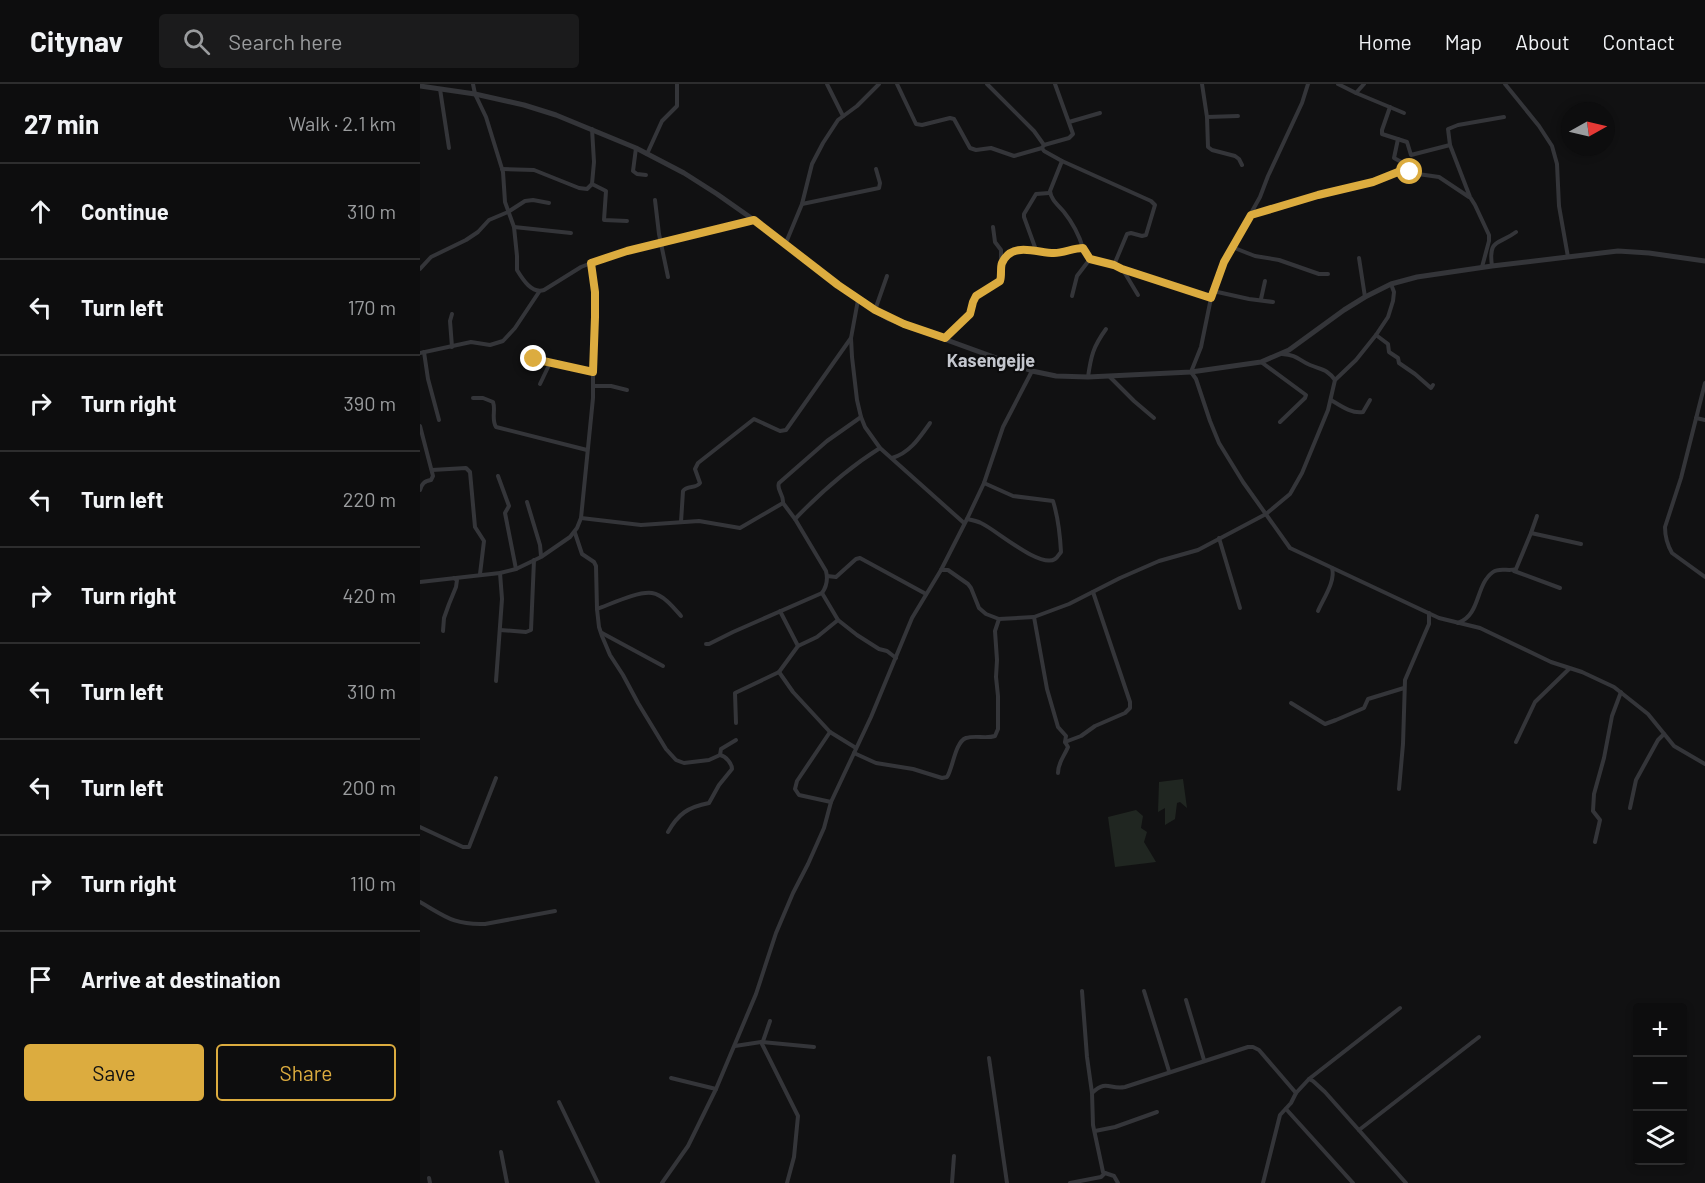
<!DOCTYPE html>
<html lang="en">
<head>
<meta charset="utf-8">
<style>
	body { margin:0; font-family:Barlow,sans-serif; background:#1b1b1c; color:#f1f3f6 }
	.controls { position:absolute; right:18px; bottom:18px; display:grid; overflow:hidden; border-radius:6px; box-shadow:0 3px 9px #0003 }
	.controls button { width:54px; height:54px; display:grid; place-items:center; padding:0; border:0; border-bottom:2px solid #2d2d2e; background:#0d0d0e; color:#f1f3f6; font:30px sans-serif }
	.compass { position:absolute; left:1141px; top:18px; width:54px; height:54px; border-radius:50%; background:#0d0d0e; box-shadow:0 3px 9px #0003; rotate:82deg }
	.stop { position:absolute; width:18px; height:18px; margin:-14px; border:4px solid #dcac3f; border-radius:50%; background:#fff }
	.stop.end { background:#dcac3f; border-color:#fff; box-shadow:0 2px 6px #0008 }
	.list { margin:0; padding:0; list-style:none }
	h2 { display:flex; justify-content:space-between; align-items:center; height:78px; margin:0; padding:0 24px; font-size:26px }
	h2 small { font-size:20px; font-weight:400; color:#9a9c9e }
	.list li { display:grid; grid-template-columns:39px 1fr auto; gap:18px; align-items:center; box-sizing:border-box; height:96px; padding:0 24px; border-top:2px solid #2d2d2e }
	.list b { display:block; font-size:22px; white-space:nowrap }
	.list em { font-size:20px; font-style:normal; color:#9a9c9e }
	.actions { display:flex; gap:12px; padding:18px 24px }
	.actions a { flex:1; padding:14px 0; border:2px solid #dcac3f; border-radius:6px; text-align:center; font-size:21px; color:#dcac3f }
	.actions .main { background:#dcac3f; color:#111 }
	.icon { flex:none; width:33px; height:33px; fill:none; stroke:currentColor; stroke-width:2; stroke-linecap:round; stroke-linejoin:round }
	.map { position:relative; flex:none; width:1285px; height:1099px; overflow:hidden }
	header { display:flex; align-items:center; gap:36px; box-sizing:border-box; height:84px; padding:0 30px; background:#0d0d0e; border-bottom:2px solid #2d2d2e }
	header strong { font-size:28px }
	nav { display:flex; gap:33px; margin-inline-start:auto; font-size:21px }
	.search { width:420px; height:54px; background:#1b1b1c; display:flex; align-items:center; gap:15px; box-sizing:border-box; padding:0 21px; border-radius:6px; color:#9a9c9e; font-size:22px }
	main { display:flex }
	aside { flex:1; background:#0d0d0e }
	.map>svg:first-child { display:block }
	.green { fill:#202621 }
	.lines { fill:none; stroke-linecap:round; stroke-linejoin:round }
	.minor { stroke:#343539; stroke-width:4 }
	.tertiary { stroke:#343539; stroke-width:5 }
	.route { stroke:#dcac3f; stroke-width:8 }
	.labels { text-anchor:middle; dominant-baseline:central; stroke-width:4.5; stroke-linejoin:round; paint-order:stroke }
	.quarter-label { font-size:18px; font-weight:bold; fill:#c4c7ce; stroke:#0c0c0d }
</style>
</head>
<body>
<header>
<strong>Citynav</strong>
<div class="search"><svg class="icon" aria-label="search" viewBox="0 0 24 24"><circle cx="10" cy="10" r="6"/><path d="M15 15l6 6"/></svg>Search here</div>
<nav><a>Home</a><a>Map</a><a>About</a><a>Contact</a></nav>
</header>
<main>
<aside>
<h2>27 min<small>Walk · 2.1 km</small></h2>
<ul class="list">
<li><svg class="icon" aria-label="ahead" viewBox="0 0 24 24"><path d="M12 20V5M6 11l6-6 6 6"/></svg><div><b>Continue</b></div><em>310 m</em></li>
<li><svg class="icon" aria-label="left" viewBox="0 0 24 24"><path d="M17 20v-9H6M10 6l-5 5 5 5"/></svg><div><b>Turn left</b></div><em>170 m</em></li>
<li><svg class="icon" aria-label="right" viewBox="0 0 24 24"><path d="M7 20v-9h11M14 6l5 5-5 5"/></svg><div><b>Turn right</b></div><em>390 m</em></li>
<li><svg class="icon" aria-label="left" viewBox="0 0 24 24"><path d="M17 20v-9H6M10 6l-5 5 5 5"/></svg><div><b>Turn left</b></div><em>220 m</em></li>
<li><svg class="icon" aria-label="right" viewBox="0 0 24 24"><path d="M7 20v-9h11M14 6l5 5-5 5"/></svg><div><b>Turn right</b></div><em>420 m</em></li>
<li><svg class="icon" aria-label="left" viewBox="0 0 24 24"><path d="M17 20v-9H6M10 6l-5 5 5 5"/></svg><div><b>Turn left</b></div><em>310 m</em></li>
<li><svg class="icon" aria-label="left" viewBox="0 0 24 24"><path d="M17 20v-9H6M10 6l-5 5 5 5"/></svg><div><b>Turn left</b></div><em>200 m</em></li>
<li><svg class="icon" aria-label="right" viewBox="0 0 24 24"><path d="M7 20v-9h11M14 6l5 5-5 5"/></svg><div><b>Turn right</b></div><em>110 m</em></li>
<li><svg class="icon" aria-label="arrive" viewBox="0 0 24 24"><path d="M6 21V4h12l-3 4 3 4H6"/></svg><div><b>Arrive at destination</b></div></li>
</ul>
<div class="actions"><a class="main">Save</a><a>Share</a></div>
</aside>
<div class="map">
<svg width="1285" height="1099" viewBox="0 0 1285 1099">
	<rect width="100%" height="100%" fill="#111112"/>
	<g class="green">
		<polygon points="763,695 767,724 760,718 757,719 755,735 745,741 745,724 738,728 739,698"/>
		<polygon points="716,726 723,732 721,744 727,748 724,758 736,778 695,783 688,733"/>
	</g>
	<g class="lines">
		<g class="minor">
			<path d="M53,0L55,10L66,33L83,88L85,118L94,143L97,172V186C103,196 112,210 124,206L161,183L179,176L207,167L334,136"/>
			<polyline points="407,0 423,32"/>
			<polyline points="477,0 496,40 502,41 530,34 534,35 550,64 556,66 571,64 594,72 622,64"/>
			<polyline points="567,0 614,47 624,61"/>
			<polyline points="635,0 653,50 649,54 624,61 622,64 624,67 642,77 731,117 735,121 726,151 722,152 711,149 707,150 694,181"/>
			<polyline points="782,0 787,33 788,63 792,66 815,72 819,75 822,81"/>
			<polyline points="888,0 882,19 848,92 840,113 812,163 799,192 791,214 781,263 771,288 776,295 790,337 799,359 823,398 870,464 1019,534 1060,544 1131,578 1162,588 1194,603 1228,630 1254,662 1285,680"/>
			<polyline points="918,0 936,9 944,0"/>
			<polyline points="1085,0 1119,42 1132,62 1137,80 1139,122 1148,173"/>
			<polyline points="20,5 29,64"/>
			<polyline points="936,9 984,29"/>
			<polyline points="970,23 962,46 962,50 987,58 991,71 1030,61"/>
			<polyline points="787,33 818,32"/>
			<polyline points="649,38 680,29"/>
			<polyline points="978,55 974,74 985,80 991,89 1019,93 1049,113"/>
			<polyline points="216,64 213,87 217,90 226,91"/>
			<polyline points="227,70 242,37 257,22 257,0"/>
			<path d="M642,77L630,107C631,116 638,121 644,128C652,138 659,151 663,164"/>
			<polyline points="82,85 114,86 159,104 167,105 172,100 174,78 172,45"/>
			<polyline points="172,100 186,107 184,136 207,137"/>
			<polyline points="235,116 239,150 248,193"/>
			<polyline points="382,120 459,104 460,99 456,85"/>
			<polyline points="832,131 898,111 953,98 988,84"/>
			<polyline points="94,143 151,149"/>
			<polyline points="573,143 575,158 581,166 581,180"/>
			<polyline points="365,161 382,120 392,80 403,59 418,36 437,22 459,0"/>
			<polyline points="812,163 835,172 859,176 899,190 908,190"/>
			<polyline points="616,166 604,133 604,130 616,110 629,109"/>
			<polyline points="939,174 945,213"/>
			<path d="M1072,182C1068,154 1079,161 1096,148"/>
			<polyline points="1062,183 1069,157 1069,151 1055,121 1050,113 1030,61 1028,45 1038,41 1084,33"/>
			<polyline points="0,185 11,173 46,156 58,148 69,136 88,128 105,117 113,116 129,119"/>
			<polyline points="703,186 718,211"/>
			<polyline points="793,207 829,215 853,218"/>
			<polyline points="652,212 657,192 670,175"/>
			<polyline points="841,215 845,197"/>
			<polyline points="438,216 431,254 432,273 437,316 441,333 445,343 460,364 544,439"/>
			<polyline points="455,226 467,192"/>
			<polyline points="956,251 968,260 969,268 978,274 979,279 995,290 1011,304 1013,301"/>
			<path d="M525,254L548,232L556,212L580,197C582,191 580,184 582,179C592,157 617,169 634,169C644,169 653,164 663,164L670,175L694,181L702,185L791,214"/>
			<polyline points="32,263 30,237 32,230"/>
			<polyline points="4,268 8,295 19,336"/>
			<polyline points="0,269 51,258 70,261 83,257 95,244 119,208"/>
			<path d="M862,270C878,271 878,276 890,281C902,286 907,285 915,296"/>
			<polyline points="112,272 115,276 173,288"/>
			<polyline points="841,278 886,311 885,314 860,338"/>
			<path d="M668,293C671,272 673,263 686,245"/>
			<polyline points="690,293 714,317 734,334"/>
			<path d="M1285,299L1261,394L1245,443C1245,451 1248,462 1252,469L1285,493"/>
			<polyline points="120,300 130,279"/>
			<polyline points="174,302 191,302 207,306"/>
			<path d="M53,314H63L73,318C76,326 71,335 76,343L167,366"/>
			<path d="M911,316C921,322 932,330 943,328L950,316"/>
			<polyline points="1276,334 1285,336"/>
			<path d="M0,342L13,392L11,396C4,397 2,400 0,406"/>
			<path d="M472,374C490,369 500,353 510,339"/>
			<polyline points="12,386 46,384 50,388 55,443 64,457 60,490"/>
			<polyline points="78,392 89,422 85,429 96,485"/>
			<polyline points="107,418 120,461 121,472"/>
			<path d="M161,434L221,441L279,437L320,444L363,419C364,410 356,406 359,399L407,357L441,333"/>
			<path d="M375,435C401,408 428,384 460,364"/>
			<path d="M547,435C552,436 557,437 561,439C575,445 620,485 635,475C638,473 639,470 641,468C640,449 638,433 633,417L593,412L564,399"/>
			<path d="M261,438L263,407C267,401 276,405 280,399L275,385L278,379L334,335L360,347L366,346L431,254"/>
			<path d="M155,449L162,470L174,478L176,482L177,525L179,543L182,552L190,571L203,591L218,619L246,665L256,676L264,679L289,676L300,671C306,672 312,680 312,685L299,701L289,719C268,723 258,730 248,748"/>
			<polyline points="1111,449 1117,432"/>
			<polyline points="799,454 820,524"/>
			<polyline points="521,486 528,486 548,500 551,504 559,524 566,530 579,535 614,533 649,520 700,494 739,477 778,466 846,430 870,410 882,389 908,326 915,296 936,276 956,251 968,233 973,217 974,208 971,200"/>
			<polyline points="1094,487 1140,504"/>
			<polyline points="407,492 416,493 436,475 440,474 506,510"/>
			<polyline points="0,498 80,489 96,485 121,473 150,453 157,444 161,434 173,314 173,268 175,219 171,179"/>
			<polyline points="402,509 418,536 437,551 459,565 467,567 476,574"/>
			<path d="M177,525C191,520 218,507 232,509C244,511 254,524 261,532"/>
			<polyline points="360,527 378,562"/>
			<path d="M898,527C903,515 916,497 912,484"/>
			<path d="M614,533L627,605L638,643L646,652L645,658L648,663C644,673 638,678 638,689"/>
			<path d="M1038,539C1061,531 1055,501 1073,488C1080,483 1089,488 1096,485L1111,449L1161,460"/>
			<polyline points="80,546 106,548 111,546 114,476"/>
			<polyline points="23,547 24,534 29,520 36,503 37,496 34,494"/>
			<polyline points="182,549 243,582"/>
			<path d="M286,560H289L313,548L402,509C407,502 408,495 406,487L375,435L363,419"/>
			<polyline points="359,588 373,608 410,648 436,664"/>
			<polyline points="76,597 82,515 80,489"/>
			<polyline points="871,619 905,640 916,636 944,624 948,615 984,604"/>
			<polyline points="316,639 315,609 359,588 378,562 397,553 418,536"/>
			<polyline points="410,648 377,697 375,705 379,711 411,718"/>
			<polyline points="645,658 661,652 675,642 705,629 710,624 710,618 673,508"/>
			<polyline points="1096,658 1115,618 1149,585"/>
			<path d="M434,669L456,679L493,685L522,694L527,693C533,684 535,658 546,654C555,651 566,655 575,652L578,645V612L576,593L577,576L575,547L579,535"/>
			<polyline points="300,671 301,665 316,656"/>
			<polyline points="979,705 983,660 985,596 1009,540 1009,529"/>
			<polyline points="1210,724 1216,696 1238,656 1244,650"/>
			<polyline points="0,743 43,763 49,763 76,694"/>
			<polyline points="1175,758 1180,736 1173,727 1174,710 1184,674 1192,632 1201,608"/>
			<path d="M0,818C26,833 34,841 65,840L135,827"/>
			<polyline points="662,907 667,973 672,1009 673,1041 683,1088 685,1089"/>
			<polyline points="724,907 749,987"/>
			<polyline points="766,916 784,976"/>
			<polyline points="350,937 342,960 378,1032 374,1073 367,1099"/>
			<polyline points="315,962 341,958 394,963"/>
			<path d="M569,974C575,1016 581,1057 587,1099"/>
			<polyline points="251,994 296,1005"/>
			<polyline points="889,995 980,924"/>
			<path d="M672,1009C687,995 689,1006 705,1003L828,963H833L839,966L876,1009"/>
			<polyline points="139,1018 178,1099"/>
			<polyline points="866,1025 933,1099"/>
			<polyline points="939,1046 1059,953"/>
			<polyline points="675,1047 695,1043 737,1028"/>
			<polyline points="81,1068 87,1099"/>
			<polyline points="9,1094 10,1099"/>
			<polyline points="242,1099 268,1062 296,1005 336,910 356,849 373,809 388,780 404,744 411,718 451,633 492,534 521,486 547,435 564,399 583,343 612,287"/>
			<polyline points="532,1099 534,1072"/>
			<polyline points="650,1099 681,1093 685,1089 694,1092 698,1099"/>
			<polyline points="843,1099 860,1031 871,1019 876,1009 889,995 893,997 905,1008 986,1099"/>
		</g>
		<polyline class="tertiary" points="0,2 55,10 104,21 136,31 216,64 264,89 297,110 334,136 438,216 469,235 612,287 636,292 668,293 771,288 841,278 869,266 924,226 945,213 971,200 997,193 1072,182 1198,167 1229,169 1285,177"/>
	</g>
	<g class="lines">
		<path class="route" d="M114,275L173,288L175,233V208L171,179L207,167L334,136L418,201L455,226L484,240L525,254L550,230L553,218L556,212L580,197C582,191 580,184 582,179C592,157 617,169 634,169C644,169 653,164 663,164L670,175L694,181L702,185L791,214L804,178L831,131L898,111L953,98L988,84L990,88"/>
	</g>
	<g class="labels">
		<g class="quarter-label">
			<text x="571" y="276">Kasengejje</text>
		</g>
	</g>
</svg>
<div class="controls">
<button>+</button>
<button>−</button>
<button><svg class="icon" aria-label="layers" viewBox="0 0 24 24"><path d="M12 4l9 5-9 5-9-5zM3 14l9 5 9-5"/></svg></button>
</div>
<svg class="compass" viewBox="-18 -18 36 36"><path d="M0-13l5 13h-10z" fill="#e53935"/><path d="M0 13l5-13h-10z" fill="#9a9c9e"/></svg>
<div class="stop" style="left:990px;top:88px"></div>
<div class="stop end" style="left:114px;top:275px"></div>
</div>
</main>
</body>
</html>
